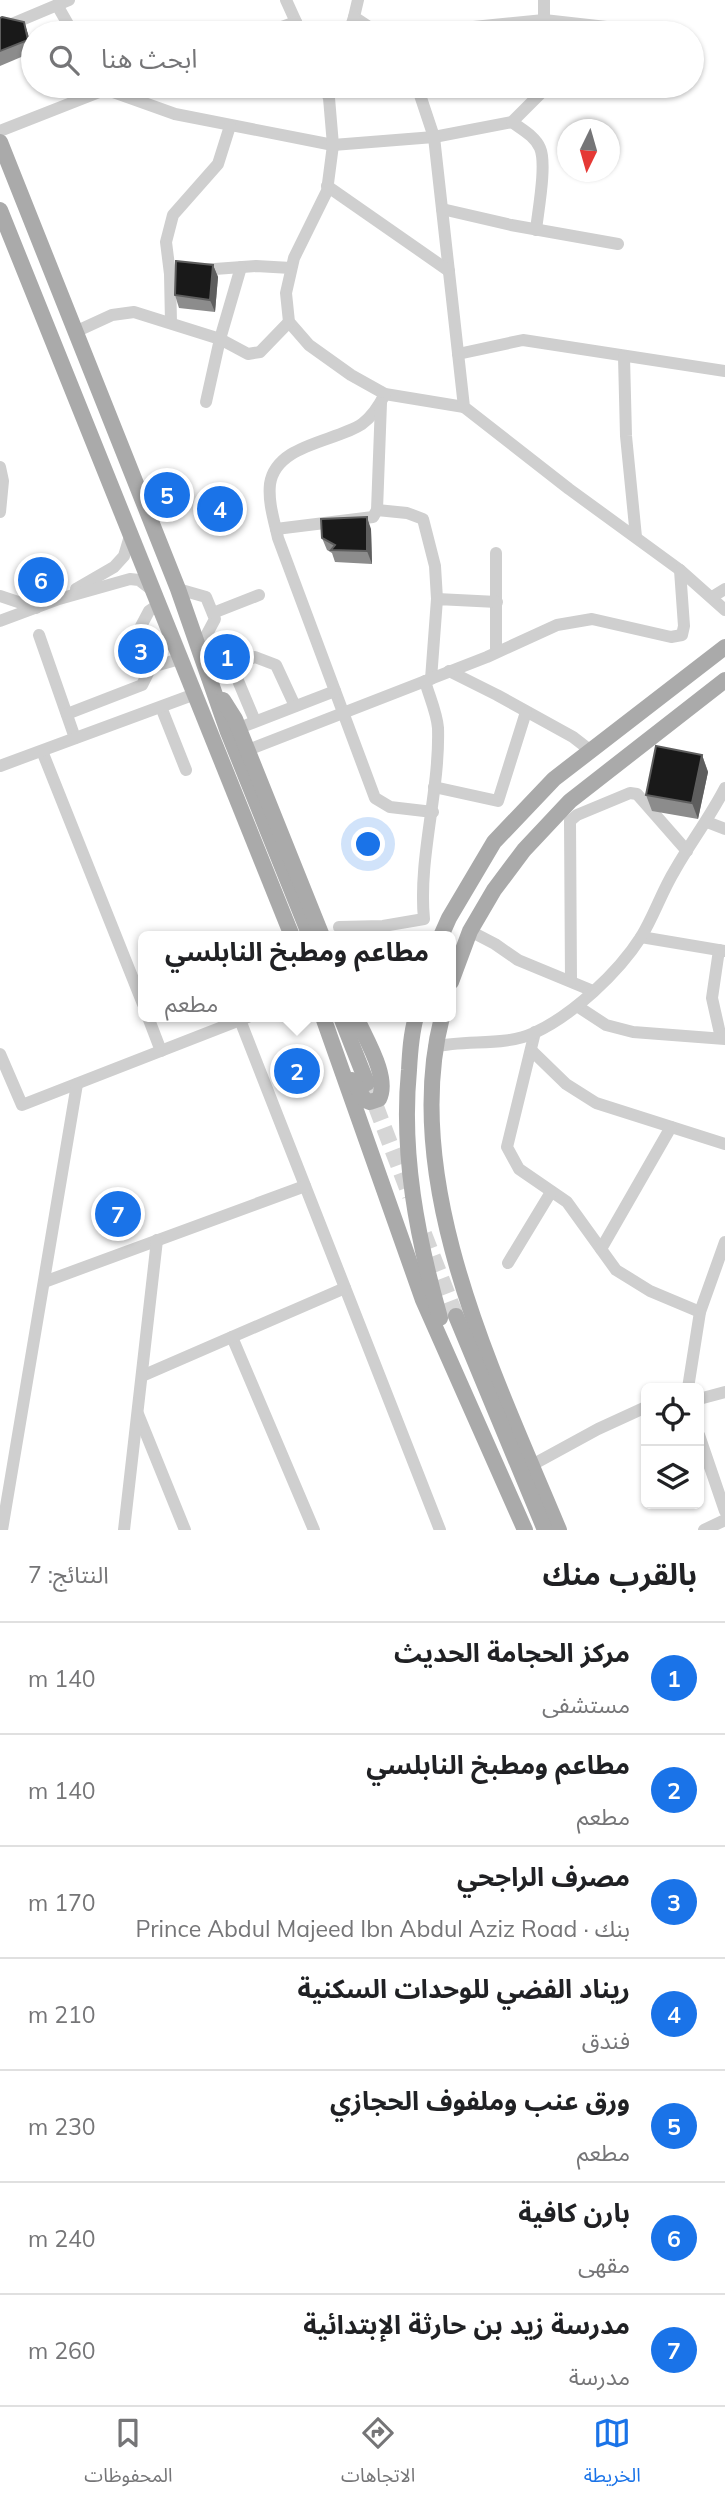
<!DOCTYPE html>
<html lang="ar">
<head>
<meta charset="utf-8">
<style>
	body { margin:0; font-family:Mulish,"Noto Sans Arabic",sans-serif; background:#f2f2f2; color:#202124; direction:rtl }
	.controls { position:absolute; right:21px; bottom:21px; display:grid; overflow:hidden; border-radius:10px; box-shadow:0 2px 5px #0004 }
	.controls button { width:63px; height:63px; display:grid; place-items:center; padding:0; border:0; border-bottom:2px solid #e0e0e0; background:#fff; color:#202124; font:35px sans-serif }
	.compass { position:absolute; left:557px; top:119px; width:63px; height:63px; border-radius:50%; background:#fff; box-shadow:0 2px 5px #0004; rotate:185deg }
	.you { position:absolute; left:369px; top:845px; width:24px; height:24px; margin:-18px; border:5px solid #fff; border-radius:50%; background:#1a73e8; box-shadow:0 0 0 10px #1a73e833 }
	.badge { display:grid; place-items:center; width:46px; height:46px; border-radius:50%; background:#1a73e8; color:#fff; font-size:23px; font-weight:700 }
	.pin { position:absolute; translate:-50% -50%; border:4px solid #fff; box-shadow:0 2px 7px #0006 }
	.popup { position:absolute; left:138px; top:931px; width:318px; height:91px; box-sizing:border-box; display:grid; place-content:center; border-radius:10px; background:#fff; filter:drop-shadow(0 2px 5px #0005); font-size:23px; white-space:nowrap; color:#757577 }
	.popup b { font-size:26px; color:#202124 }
	.popup::after { content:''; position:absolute; left:50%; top:100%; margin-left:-14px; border:14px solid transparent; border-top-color:#fff }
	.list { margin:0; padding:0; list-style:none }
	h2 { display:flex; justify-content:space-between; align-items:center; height:91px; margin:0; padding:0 28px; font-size:30px }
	h2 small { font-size:23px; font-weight:400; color:#757577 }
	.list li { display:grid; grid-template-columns:46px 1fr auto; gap:21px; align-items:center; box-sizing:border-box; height:112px; padding:0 28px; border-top:2px solid #e0e0e0 }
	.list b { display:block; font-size:26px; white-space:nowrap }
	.list p { margin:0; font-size:23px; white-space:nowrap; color:#757577 }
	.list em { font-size:23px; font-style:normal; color:#757577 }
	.icon { flex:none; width:38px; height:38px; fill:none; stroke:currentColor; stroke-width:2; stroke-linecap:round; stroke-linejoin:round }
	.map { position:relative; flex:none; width:725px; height:1530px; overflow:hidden; direction:ltr }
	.search { position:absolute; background:#fff; box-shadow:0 2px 5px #0004; left:21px; right:21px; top:21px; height:77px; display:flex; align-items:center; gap:18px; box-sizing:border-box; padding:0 24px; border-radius:38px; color:#757577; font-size:26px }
	.sheet { height:875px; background:#fff }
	nav { display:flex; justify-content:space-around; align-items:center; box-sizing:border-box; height:98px; border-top:2px solid #e0e0e0; background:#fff; font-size:19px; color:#757577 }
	nav a { display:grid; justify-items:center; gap:4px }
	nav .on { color:#1a73e8 }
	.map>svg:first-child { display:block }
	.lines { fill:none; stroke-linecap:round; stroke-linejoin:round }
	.major-tunnel { stroke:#d6d6d6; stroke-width:16; stroke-dasharray:16 8; stroke-linecap:butt }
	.minor { stroke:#cfcfcf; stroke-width:12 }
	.major { stroke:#aaa; stroke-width:16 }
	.wall { fill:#8c8c8c }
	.shaded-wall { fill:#5e5e5e }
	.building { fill:#191919; stroke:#5e5e5e; stroke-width:2 }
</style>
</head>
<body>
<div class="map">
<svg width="725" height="1530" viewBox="0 0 725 1530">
	<rect width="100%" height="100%" fill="#fff"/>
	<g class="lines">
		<g class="major-tunnel">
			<polyline points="367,1083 410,1196"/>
			<polyline points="424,1234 456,1316"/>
		</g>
		<g class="minor">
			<polyline points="286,0 301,33"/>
			<polyline points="358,0 354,17 378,33"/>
			<polyline points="57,5 73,33"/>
			<polyline points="0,29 69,0"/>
			<polyline points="265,33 296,22"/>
			<polyline points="349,33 354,17"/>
			<polyline points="414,33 544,20 660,33"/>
			<polyline points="544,33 544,0"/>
			<polyline points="103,86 105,89 175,114 333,145 434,137 512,122 543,91 543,86"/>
			<polyline points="324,86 329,98 333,145 327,191 294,258 286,293 289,322 309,345 351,375 385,394 464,407"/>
			<polyline points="417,86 434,137 464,407 569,489 680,570 725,610"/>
			<path d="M512,122C521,129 535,136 540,148C547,164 538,211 536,230"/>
			<polyline points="0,131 112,87"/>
			<polyline points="327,186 449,271"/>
			<polyline points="442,209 511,225 618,244"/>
			<polyline points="201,270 256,266 291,268"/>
			<polyline points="171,323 170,274 166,242 173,215 218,164 230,126"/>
			<polyline points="75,332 112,315 134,312 220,339 248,354 260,352 289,322"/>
			<polyline points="458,354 523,340 725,371"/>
			<polyline points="624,357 626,436 636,537"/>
			<path d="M385,394C379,406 373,416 362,424C335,442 276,444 270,484C268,502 274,520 278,538L375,798L390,807L433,812"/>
			<polyline points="206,402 220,339 241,267"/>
			<polyline points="0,467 3,481 0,512"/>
			<polyline points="377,510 407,513 423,519 435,566 437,599"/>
			<polyline points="276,529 373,517 377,510 381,403"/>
			<polyline points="496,553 496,652"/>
			<polyline points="76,589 114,567 124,556 130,536"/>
			<polyline points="178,589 206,597 215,619 199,649"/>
			<polyline points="0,596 36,608"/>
			<polyline points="712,597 725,589"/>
			<polyline points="213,613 259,595"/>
			<polyline points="0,621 59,599 130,579 139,580 152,590"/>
			<polyline points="39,635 75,738"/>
			<polyline points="205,664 231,664 255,657 276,665 295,706"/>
			<polyline points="231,664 255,721"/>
			<polyline points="151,667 180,659"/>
			<polyline points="449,671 497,695 573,737 591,751"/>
			<polyline points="431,679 437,599 497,602"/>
			<polyline points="161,707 186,770"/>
			<polyline points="67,714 142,685 151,667 140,628 149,611 158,605"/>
			<polyline points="239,728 335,691"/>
			<polyline points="248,750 487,657 557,625 592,619 671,637 682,635 684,626 680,570"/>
			<polyline points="42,751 143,1004"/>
			<polyline points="0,766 195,694"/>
			<polyline points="434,787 498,801 526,712"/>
			<polyline points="707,822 725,829"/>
			<path d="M339,927L383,926L424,919C418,858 440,791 438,728C437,713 429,696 425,681"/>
			<polyline points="470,931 495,944 518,960 593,991"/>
			<polyline points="641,937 725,951"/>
			<polyline points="719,950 712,998 721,1038"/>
			<polyline points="571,981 570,821 577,815 630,793 637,794 687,851"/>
			<polyline points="577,1006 606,1025 633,1032 725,1039"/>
			<polyline points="148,1017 161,1051"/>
			<polyline points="240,1020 440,1530"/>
			<polyline points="535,1032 507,1147 519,1169 567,1202 616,1270 650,1291 700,1312"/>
			<path d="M434,1047C467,1039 503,1047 534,1033C573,1015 618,973 641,937C654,916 662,891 675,870C691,842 710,817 725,788"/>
			<polyline points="531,1050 566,1084 596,1103 725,1144"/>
			<polyline points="0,1054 22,1105 248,1017"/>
			<polyline points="601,1249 671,1127"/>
			<polyline points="508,1263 551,1192"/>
			<polyline points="44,1282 305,1186"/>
			<polyline points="232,1337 314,1530"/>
			<polyline points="142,1376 345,1288"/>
			<polyline points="688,1388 700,1312 725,1242"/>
			<polyline points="699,1399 725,1392"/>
			<polyline points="138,1414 185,1530"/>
			<polyline points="699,1435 725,1511"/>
			<polyline points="532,1465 598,1429 646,1407"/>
			<polyline points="2,1530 77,1084"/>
			<polyline points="124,1530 157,1240"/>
			<polyline points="704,1530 725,1520"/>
		</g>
		<g class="major">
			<polyline points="0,142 178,589 228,732 310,936"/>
			<polyline points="0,210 292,936"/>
			<polyline points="223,700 235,719 322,936"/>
			<polyline points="441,936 449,918 494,842 554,779 725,647"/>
			<polyline points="451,982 470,931 494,890 524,850 570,801 725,680"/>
			<polyline points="323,1017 423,1300 525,1530"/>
			<polyline points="341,1017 367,1083"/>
			<path d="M416,1017C411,1034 410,1052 409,1070C401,1154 417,1237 440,1318"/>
			<path d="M442,1017C399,1184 496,1378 559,1530"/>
			<path d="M352,1080L365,1100L370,1102L379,1099C390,1077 365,1038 356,1017"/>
			<polyline points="456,1316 545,1530"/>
		</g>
	</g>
	<g class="wall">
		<polygon points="0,18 24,22 33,52 0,66"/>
		<polygon points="213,265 218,277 215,312 179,308 175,295"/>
		<polygon points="371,529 372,564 335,562 332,553 327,550 322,538"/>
		<polygon points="702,755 708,772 698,819 652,811 646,795"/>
	</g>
	<g class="shaded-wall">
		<polygon points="24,22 28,34 33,52 28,40"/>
		<polygon points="213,265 218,277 215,312 210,300"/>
		<polygon points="367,517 371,529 372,564 367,551"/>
		<polygon points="702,755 708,772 698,819 692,803"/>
	</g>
	<g class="building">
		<polygon points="2,17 24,22 28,40 0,51 0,18"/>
		<polygon points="176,261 213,265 210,300 175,295"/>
		<polygon points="367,517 367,551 331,550 335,545 322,538 321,519"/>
		<polygon points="656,746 702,755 692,803 646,795"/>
	</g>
</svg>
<div class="controls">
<button><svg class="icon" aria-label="locate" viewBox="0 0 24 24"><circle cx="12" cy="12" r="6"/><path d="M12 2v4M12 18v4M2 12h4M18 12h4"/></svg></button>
<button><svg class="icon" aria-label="layers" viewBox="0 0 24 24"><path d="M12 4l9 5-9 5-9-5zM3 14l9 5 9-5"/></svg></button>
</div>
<svg class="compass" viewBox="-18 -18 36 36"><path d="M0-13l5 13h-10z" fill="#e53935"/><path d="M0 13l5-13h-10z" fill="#757577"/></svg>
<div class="you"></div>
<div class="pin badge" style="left:227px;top:657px">1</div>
<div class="pin badge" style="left:297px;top:1071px">2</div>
<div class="popup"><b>مطاعم ومطبخ النابلسي</b>مطعم</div>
<div class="pin badge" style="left:141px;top:651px">3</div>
<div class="pin badge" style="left:220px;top:509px">4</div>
<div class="pin badge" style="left:167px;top:495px">5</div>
<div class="pin badge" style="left:41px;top:580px">6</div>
<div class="pin badge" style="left:118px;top:1214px">7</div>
<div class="search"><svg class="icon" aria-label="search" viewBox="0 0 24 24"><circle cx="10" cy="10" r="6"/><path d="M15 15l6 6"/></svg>ابحث هنا</div>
</div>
<section class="sheet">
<h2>بالقرب منك<small>النتائج: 7</small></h2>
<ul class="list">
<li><span class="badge">1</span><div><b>مركز الحجامة الحديث</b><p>مستشفى</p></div><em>140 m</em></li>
<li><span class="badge">2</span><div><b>مطاعم ومطبخ النابلسي</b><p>مطعم</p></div><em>140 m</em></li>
<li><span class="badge">3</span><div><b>مصرف الراجحي</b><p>بنك · Prince Abdul Majeed Ibn Abdul Aziz Road</p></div><em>170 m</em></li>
<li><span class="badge">4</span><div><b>ريناد الفضي للوحدات السكنية</b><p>فندق</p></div><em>210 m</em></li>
<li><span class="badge">5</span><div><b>ورق عنب وملفوف الحجازي</b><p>مطعم</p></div><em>230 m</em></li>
<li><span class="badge">6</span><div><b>بارن كافية</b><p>مقهى</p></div><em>240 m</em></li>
<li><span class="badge">7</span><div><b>مدرسة زيد بن حارثة الإبتدائية</b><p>مدرسة</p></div><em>260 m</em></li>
</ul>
</section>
<nav>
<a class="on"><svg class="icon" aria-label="map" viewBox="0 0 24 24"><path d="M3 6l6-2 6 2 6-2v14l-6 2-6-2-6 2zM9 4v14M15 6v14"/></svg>الخريطة</a>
<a><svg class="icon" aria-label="directions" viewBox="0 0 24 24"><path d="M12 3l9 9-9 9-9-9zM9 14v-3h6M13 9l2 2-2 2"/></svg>الاتجاهات</a>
<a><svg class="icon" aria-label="saved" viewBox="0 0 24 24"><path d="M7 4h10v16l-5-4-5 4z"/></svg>المحفوظات</a>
</nav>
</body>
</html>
